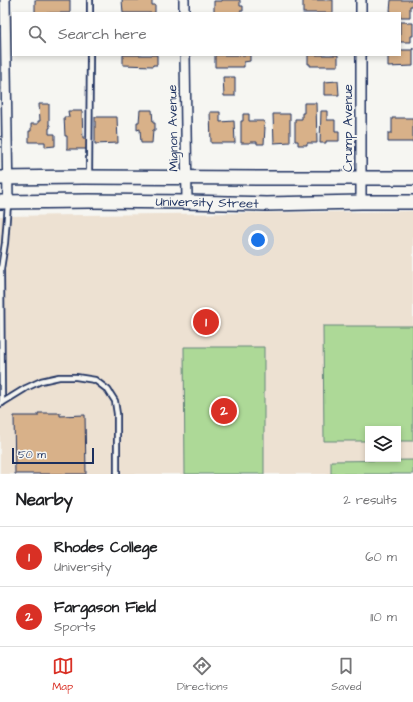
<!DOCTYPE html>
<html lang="en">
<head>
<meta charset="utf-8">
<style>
	body { margin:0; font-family:"Architects Daughter",sans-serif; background:#f6f6f6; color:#202124 }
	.controls { position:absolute; right:12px; bottom:12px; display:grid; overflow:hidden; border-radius:0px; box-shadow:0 2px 6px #0003 }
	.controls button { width:36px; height:36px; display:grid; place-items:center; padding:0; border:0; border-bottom:1px solid #e0e0e0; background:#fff; color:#202124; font:20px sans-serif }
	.scale { position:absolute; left:12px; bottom:10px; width:82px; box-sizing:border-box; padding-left:4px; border:2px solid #1b2f5e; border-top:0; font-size:11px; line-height:14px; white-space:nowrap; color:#1b2f5e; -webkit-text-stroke:3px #f6f6f2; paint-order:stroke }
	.you { position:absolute; left:258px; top:240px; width:14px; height:14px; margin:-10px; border:3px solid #fff; border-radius:50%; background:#1a73e8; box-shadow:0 0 0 6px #1a73e833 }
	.badge { display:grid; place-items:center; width:26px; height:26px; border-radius:50%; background:#d93025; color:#fff; font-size:13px; font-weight:700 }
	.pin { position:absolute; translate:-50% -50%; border:2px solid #fff; box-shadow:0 1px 4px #0006 }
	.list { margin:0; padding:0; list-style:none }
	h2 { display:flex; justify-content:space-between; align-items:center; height:52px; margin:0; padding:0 16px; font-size:17px }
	h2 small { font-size:13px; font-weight:400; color:#757577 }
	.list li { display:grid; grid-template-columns:26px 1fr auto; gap:12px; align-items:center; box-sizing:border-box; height:60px; padding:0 16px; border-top:1px solid #e0e0e0 }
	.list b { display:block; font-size:15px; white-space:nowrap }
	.list p { margin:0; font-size:13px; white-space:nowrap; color:#757577 }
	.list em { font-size:13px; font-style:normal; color:#757577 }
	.icon { flex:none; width:22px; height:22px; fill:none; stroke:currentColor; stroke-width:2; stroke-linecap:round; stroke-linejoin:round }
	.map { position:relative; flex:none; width:413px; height:474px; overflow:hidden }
	.search { position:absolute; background:#fff; box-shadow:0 2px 6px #0003; left:12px; right:12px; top:12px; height:44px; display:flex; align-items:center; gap:10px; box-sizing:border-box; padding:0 14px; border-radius:0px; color:#757577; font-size:15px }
	.sheet { height:172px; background:#fff }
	nav { display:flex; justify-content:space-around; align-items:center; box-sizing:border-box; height:56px; border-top:1px solid #e0e0e0; background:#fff; font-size:11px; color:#757577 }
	nav a { display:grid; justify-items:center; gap:2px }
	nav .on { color:#d93025 }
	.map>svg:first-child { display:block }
	.built { fill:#ede1d2; fill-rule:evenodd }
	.green { fill:#add997; stroke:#64847a }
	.building { fill:#d8b189; stroke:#1b2f5e }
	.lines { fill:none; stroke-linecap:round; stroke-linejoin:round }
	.lane-casing { stroke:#1b2f5e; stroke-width:8 }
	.street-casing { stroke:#1b2f5e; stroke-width:12 }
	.secondary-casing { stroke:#1b2f5e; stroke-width:16 }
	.lane { stroke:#f6f6f2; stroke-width:4.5 }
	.street { stroke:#f6f6f2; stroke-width:9 }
	.secondary { stroke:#f6f6f2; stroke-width:13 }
	.labels { text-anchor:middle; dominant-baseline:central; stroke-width:4; stroke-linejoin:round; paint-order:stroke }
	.street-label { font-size:13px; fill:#1b2f5e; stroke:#f6f6f2 }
</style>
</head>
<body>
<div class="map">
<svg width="413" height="474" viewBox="0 0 413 474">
	<rect width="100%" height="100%" fill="#f6f6f2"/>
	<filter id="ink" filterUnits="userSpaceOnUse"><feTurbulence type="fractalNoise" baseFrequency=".025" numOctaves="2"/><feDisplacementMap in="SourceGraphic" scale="8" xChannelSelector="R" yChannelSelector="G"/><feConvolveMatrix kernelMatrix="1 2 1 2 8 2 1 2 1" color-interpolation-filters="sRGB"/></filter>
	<g filter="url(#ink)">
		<path class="built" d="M413,211V474H0V216ZM368,429H398V459H368Z"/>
		<g class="green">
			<polygon points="323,326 413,326 413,441 398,441 398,429 368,429 368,441 324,441"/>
			<polygon points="184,347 264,347 264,474 185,474"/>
			<polygon points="413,460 413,474 331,474 331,461"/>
		</g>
		<g class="building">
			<rect x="35" y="0" width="35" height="13"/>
			<polygon points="122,0 152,0 152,5 155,5 155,13 123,13"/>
			<polygon points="222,0 240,0 240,6 243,6 243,11 240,11 240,13 214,13 214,1 222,1"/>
			<rect x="303" y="0" width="30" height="13"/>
			<polygon points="391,0 413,0 413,6 410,6 410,17 400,17 400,13 391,13 391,11 390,11"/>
			<polygon points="400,22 407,22 407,23 413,23 413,36 411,36 411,42 400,42"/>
			<polygon points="413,48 413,66 388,67 388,55 400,55 400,50 412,50"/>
			<polygon points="123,55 157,55 157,65 153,65 153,66 123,65"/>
			<polygon points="215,55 250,55 250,61 244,62 244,67 215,67"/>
			<polygon points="308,55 338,55 338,66 310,66 310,64 308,64"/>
			<polygon points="223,77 235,77 235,96 224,96"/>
			<polygon points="338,81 339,95 324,95 324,82"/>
			<polygon points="304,103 316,103 317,143 307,143 307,145 298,145 298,141 295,141 295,119 302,119 302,113 304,113"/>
			<polygon points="39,104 49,104 49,125 50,125 50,128 49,128 49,134 55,134 55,146 45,147 45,142 29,142 29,131 31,131 31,124 38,124 38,121 40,121"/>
			<polygon points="140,110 152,110 153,123 155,123 155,130 153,130 152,143 141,143 140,129 137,130 137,122 139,122"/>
			<polygon points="68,111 82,111 83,138 88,138 88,149 67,149 67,136 65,136 64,117 69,117"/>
			<polygon points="321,111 327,111 327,120 335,120 335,131 339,131 339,141 326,141 326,143 320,143"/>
			<polygon points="210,112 220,112 220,122 234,121 235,143 211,143"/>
			<polygon points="243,114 249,114 249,121 264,121 264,123 265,123 264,127 265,127 264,144 257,144 257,142 250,142 250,143 241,143 241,121 243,121"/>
			<polygon points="273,114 290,114 290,142 274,143"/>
			<polygon points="95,117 117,117 118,143 95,144"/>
			<polygon points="392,118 413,118 413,142 388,142 388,133 392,133"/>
			<polygon points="38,413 60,413 60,416 85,415 86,474 15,474 14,416 38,416"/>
		</g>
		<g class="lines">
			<g class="lane-casing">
				<g id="lane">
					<polyline points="90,13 90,0"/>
					<polyline points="89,175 90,55"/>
					<polyline points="2,403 1,269 5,243 8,204"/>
					<polyline points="0,404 26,388 41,381 59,377 76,377 95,380 108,390 115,401 117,414 117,474"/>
				</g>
			</g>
			<g class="street-casing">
				<g id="street">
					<polyline points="5,0 8,202"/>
					<polyline points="184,0 184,13"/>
					<polyline points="361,13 361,0"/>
					<polyline points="185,55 187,202"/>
					<polyline points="361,202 361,55"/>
				</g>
			</g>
			<g class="secondary-casing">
				<g id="secondary">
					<polyline points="0,178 83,177 267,178 413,178"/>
					<path id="s1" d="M0,202L89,201L187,202L266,204L361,202H413"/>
				</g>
			</g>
			<use href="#lane" class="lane"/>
			<use href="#street" class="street"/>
			<use href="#secondary" class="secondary"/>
		</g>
	</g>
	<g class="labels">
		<g class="street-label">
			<text transform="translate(173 128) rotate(-91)">Mignon Avenue</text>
			<text transform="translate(348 128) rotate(-90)">Crump Avenue</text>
			<text stroke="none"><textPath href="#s1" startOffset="207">University Street</textPath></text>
		</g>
	</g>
</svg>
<div class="controls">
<button><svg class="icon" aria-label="layers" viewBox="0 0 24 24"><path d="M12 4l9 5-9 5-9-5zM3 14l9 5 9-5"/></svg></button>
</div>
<div class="scale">50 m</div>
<div class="you"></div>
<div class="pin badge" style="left:206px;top:322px">1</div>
<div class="pin badge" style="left:224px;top:411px">2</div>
<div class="search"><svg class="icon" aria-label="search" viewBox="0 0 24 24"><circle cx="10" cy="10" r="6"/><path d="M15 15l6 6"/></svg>Search here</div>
</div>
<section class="sheet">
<h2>Nearby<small>2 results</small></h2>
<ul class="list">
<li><span class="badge">1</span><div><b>Rhodes College</b><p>University</p></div><em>60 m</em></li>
<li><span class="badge">2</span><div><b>Fargason Field</b><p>Sports</p></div><em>110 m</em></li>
</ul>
</section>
<nav>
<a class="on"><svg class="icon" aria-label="map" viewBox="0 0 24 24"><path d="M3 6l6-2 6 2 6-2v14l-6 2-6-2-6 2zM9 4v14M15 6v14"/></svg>Map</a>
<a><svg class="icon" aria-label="directions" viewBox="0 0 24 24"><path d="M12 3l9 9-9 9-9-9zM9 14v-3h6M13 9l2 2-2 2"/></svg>Directions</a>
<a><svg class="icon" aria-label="saved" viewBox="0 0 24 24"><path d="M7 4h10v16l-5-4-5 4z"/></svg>Saved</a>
</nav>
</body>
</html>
